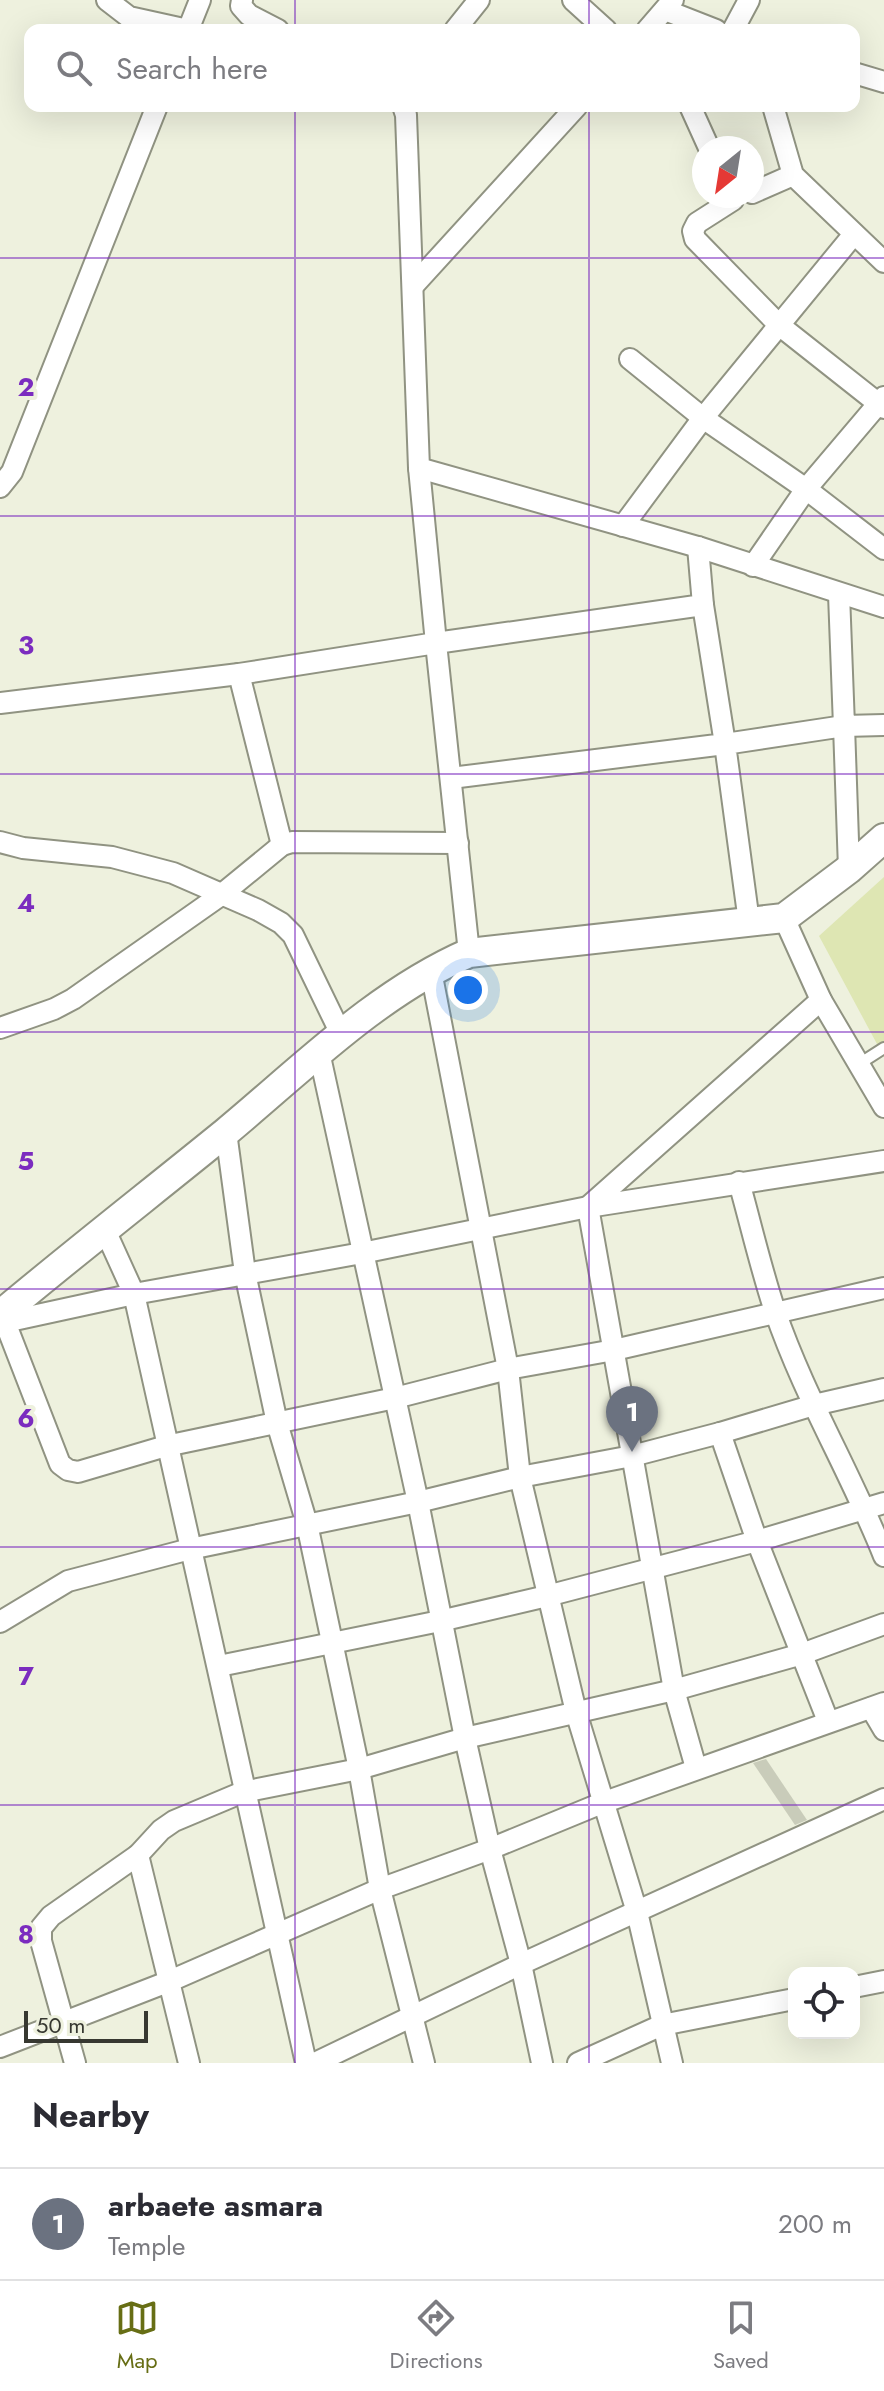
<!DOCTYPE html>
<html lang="en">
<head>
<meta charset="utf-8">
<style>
	body { margin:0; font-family:Jost,sans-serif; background:#f2f2f3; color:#2b2b33 }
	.controls { position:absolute; right:24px; bottom:24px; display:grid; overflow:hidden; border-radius:16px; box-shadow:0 8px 32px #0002 }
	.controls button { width:72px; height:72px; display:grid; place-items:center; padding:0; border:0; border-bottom:2px solid #e1e1e2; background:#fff; color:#2b2b33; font:40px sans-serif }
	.compass { position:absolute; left:692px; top:136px; width:72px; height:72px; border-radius:50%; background:#fff; box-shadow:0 8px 32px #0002; rotate:210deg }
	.scale { position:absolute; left:24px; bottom:20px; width:124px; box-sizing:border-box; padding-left:8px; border:4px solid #373831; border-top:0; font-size:22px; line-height:28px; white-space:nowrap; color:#373831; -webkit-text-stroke:6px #eef1de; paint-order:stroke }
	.you { position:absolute; left:468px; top:990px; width:28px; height:28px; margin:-20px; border:6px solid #fff; border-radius:50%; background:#1a73e8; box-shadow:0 0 0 12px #1a73e833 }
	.badge { display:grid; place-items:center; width:52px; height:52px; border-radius:50%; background:#676e15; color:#fff; font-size:26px; font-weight:700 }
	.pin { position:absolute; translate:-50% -66px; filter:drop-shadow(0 2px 4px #0008) }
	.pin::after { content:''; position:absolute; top:42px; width:28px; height:24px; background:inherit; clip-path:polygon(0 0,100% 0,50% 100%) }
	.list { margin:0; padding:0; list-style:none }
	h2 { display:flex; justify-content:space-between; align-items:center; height:104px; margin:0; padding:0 32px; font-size:34px }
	h2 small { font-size:26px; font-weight:400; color:#7c7c81 }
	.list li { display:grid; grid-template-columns:52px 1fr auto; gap:24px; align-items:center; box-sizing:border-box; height:112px; padding:0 32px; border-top:2px solid #e1e1e2 }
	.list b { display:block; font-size:30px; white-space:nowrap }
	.list p { margin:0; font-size:26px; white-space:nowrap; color:#7c7c81 }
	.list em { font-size:26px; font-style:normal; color:#7c7c81 }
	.icon { flex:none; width:44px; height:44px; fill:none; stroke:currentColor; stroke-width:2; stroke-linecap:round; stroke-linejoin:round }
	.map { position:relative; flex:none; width:884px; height:2063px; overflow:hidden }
	.search { position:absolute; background:#fff; box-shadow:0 8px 32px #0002; left:24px; right:24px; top:24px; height:88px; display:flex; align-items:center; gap:20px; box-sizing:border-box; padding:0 28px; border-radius:16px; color:#7c7c81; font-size:30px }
	.sheet { height:216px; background:#fff }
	nav { display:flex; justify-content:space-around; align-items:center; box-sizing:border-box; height:112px; border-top:2px solid #e1e1e2; background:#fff; font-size:22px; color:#7c7c81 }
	nav a { display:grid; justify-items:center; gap:4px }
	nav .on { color:#676e15 }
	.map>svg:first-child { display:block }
	.green { fill:#dee6b3 }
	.building { fill:#c9ccba }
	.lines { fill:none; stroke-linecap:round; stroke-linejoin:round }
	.lane-casing { stroke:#909382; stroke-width:14 }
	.street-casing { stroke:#909382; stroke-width:24 }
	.secondary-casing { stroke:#909382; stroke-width:32 }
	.lane { stroke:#fff; stroke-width:10 }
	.street { stroke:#fff; stroke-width:20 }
	.secondary { stroke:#fff; stroke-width:28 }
	.grid { fill:none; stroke:#7b2cbf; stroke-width:2; stroke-opacity:0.55 }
	.grid-label { font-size:26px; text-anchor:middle; font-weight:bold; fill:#7b2cbf; stroke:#eef1de; stroke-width:8; stroke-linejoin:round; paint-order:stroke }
</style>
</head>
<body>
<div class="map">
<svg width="884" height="2063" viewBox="0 0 884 2063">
	<rect width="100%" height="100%" fill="#eef1de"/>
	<polygon class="green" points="884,877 884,1057 819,936"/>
	<polygon class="building" points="766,1759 807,1820 795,1825 753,1763"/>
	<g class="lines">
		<g class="lane-casing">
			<polyline id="lane" points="859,1064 884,1048"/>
		</g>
		<g class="street-casing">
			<g id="street">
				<polyline points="107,0 129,17 188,30"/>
				<polyline points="242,0 241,6 249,15 278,30"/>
				<polyline points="573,0 606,30"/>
				<polyline points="665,10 716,30"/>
				<polyline points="188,30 200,0"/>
				<polyline points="455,30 479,0"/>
				<polyline points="647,30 673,0"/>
				<polyline points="733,30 749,0"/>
				<polyline points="854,73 884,82"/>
				<polyline points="403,106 406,115 419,468 698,547 884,607"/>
				<polyline points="690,106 709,148"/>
				<polyline points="773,106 793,175 884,262"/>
				<polyline points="752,193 793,175"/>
				<polyline points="733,200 697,223 693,231 695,239 779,325 884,408"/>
				<polyline points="413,286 577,106"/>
				<polyline points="630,359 703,418 806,489 884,549"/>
				<polyline points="0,487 12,472 157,106"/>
				<polyline points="623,526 703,418 854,234"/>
				<polyline points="753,566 806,489 884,397"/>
				<polyline points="839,594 844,726 884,725"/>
				<polyline points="239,674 282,845"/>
				<polyline points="0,703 239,674 436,643 419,468"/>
				<polyline points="451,778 725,744 703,605"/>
				<polyline points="0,842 23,848 112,857 173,873 258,910 281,923 293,935 341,1034"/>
				<polyline points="784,918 821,1000 884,1107"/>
				<polyline points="749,922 725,744 844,726 849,869"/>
				<polyline points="469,953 436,643 703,605 698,547"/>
				<polyline points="431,971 508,1369 520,1477 576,1712 637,1912 672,2063"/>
				<polyline points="0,1028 54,1009 73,999 221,895 282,845 292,842 458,843"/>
				<polyline points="319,1052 418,1502 465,1738 490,1849 521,1964 542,2063"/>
				<polyline points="226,1132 245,1273 277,1423 307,1524 359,1769 380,1889 424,2063"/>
				<path d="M739,1182C751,1225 761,1269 775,1311C804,1396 851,1473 884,1556"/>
				<polyline points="104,1228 134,1294 306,2063"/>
				<polyline points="0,1315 5,1322 134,1294 362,1253 588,1207 884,1161"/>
				<polyline points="5,1322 60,1464 68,1470 78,1472 166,1446 395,1398 508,1369 614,1350 884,1288"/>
				<polyline points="720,1433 757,1541 828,1721"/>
				<polyline points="0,1622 68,1581 190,1549 418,1502 520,1477 632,1456 720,1433 814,1405 884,1389"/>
				<polyline points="219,1666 440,1621 547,1596 757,1541 884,1503"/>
				<polyline points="871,1708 884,1730"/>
				<polyline points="696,1768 674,1690 588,1207 821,1000"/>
				<polyline points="138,1855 189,2063"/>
				<polyline points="854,1987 884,1981"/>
				<polyline points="0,2047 170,1981 380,1889 490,1849 602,1803 884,1703"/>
				<polyline points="75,2063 41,1941 41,1928 51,1916 138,1855 161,1830 174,1821 243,1792 359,1769 465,1738 674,1690 802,1654 884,1624"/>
				<polyline points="315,2063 521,1964 884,1799"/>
				<polyline points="578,2063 662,2025 794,1999"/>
			</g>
		</g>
		<g class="secondary-casing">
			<path id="secondary" d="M0,1315C74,1253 151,1193 226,1132C303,1068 377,993 469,953L784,918L849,869L884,838"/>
		</g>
		<use href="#lane" class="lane"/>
		<use href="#street" class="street"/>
		<use href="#secondary" class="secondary"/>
	</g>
	<path class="grid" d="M295,0V30M589,0V30M295,106V2063M589,106V2063M0,258H884M0,516H884M0,774H884M0,1032H884M0,1289H884M0,1547H884M0,1805H884"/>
	<g class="grid-label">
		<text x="26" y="396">2</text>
		<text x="26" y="654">3</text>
		<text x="26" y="912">4</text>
		<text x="26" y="1170">5</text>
		<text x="26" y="1427">6</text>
		<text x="26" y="1685">7</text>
		<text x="26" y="1943">8</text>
	</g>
</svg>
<div class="controls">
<button><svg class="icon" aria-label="locate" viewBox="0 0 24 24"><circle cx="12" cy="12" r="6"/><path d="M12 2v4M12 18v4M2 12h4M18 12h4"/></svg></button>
</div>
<svg class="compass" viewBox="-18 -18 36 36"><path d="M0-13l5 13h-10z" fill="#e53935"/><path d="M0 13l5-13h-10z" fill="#7c7c81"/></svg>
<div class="scale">50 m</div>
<div class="you"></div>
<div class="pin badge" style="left:632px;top:1452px;background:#6b7280">1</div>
<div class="search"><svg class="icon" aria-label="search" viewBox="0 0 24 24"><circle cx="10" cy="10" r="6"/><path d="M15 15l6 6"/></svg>Search here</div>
</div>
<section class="sheet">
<h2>Nearby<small></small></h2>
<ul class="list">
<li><span class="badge" style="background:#6b7280">1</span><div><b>arbaete asmara</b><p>Temple</p></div><em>200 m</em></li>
</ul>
</section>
<nav>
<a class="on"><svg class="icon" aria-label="map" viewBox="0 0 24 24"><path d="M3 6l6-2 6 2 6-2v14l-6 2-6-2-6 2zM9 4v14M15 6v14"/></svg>Map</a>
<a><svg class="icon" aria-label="directions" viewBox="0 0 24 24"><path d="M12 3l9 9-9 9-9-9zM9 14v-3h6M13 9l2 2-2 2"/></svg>Directions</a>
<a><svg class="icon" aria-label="saved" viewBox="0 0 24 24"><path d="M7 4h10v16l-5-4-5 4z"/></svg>Saved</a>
</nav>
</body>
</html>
